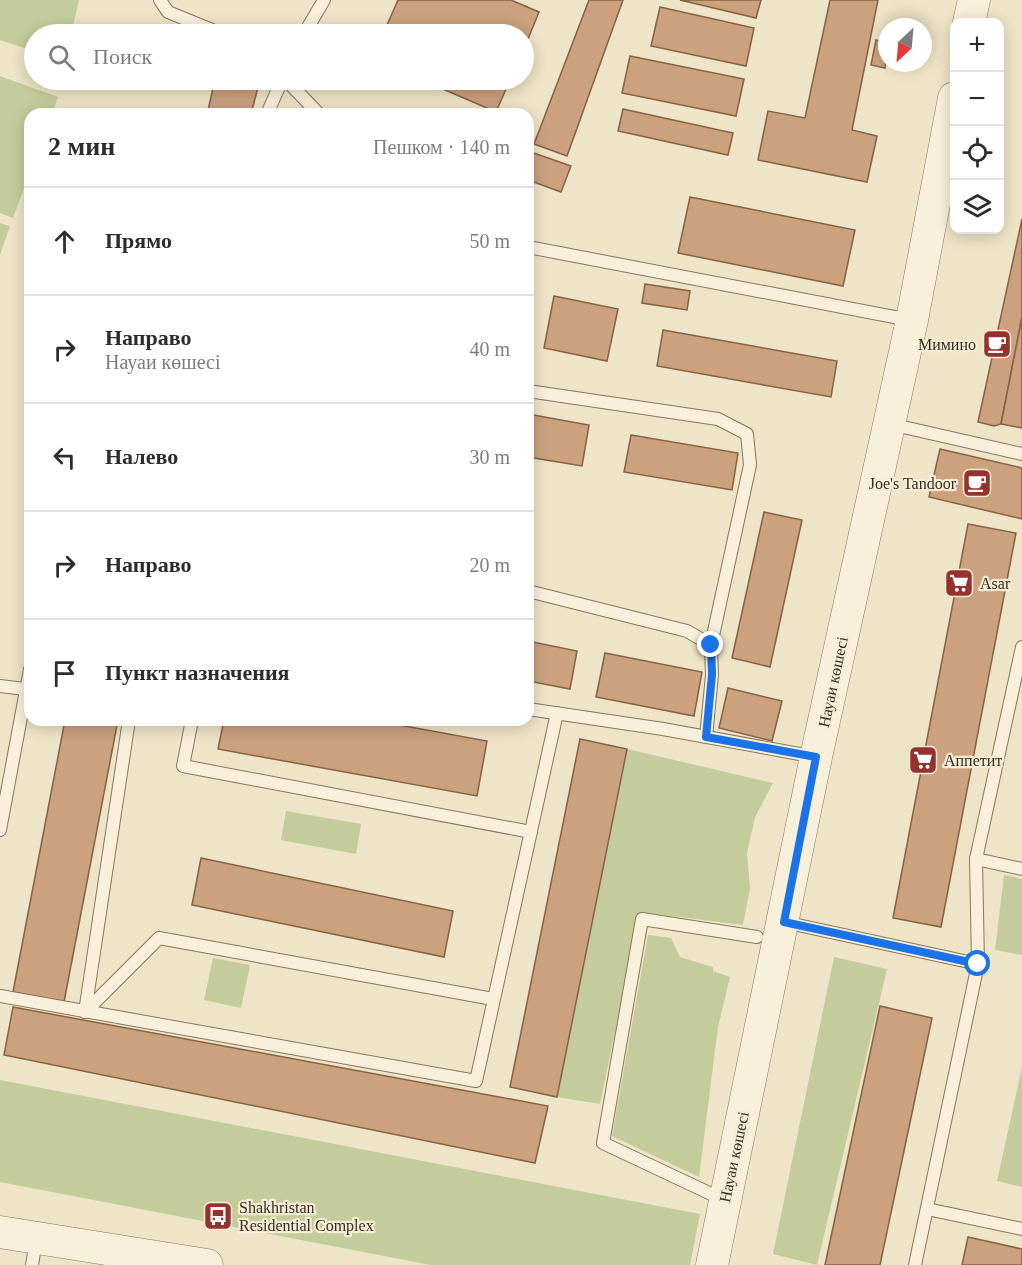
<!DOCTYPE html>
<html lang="ru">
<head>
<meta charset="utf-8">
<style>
	body { margin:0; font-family:"Times New Roman",serif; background:#f2f2f3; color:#2b2b33 }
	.controls { position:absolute; right:18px; top:18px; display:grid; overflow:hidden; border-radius:12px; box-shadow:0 3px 15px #0003 }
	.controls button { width:54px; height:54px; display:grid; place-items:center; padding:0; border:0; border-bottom:2px solid #e1e1e2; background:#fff; color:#2b2b33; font:30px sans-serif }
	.compass { position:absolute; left:878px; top:18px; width:54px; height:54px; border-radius:50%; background:#fff; box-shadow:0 3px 15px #0003; rotate:206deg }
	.stop { position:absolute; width:18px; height:18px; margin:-14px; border:4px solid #1a73e8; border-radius:50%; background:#fff }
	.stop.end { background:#1a73e8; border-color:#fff; box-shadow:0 2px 6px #0008 }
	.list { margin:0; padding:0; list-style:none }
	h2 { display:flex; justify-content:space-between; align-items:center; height:78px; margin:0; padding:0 24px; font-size:26px }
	h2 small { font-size:20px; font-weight:400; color:#7c7c81 }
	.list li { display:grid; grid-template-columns:39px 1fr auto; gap:18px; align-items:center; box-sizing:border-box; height:108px; padding:0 24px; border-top:2px solid #e1e1e2 }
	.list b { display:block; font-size:22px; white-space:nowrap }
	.list p { margin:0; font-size:20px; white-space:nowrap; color:#7c7c81 }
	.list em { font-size:20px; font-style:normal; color:#7c7c81 }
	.icon { flex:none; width:33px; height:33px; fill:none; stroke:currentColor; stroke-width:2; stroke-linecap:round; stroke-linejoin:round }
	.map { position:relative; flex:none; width:1022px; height:1265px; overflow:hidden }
	.search { position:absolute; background:#fff; box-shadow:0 3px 15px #0003; left:24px; top:24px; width:510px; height:66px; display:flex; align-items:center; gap:15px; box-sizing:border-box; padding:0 21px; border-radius:33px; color:#7c7c81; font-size:22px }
	.panel { position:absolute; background:#fff; box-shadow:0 3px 15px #0003; left:24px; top:108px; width:510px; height:618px; border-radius:18px }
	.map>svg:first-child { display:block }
	.green { fill:#c4cc9b }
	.building { fill:#cba17e; stroke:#886143; stroke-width:1.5 }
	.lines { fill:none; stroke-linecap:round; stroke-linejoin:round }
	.service-casing { stroke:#89765d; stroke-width:14 }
	.tertiary-casing { stroke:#89765d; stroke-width:33 }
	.service { stroke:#f8f0da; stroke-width:12 }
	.tertiary { stroke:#f8f0da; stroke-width:32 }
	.route { stroke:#1a73e8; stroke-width:8 }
	.labels { text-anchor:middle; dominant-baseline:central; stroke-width:4.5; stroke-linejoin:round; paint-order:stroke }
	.poi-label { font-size:16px; fill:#3a2d20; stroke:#f5edd6; text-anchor:start }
	.street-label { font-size:16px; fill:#3a2d20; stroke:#f5edd6 }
</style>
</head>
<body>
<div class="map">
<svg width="1022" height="1265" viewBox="0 0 1022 1265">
	<rect width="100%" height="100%" fill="#eee4c7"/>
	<g class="green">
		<polygon points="0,0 79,0 71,34 34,34 34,51 0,40"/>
		<polygon points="0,76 58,97 52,114 30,114 30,172 13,218 0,213"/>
		<polygon points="0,223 10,226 0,255"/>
		<polygon points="627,749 773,783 755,817 747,853 750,888 743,925 640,912 600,1104 557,1097"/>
		<polygon points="286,811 361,824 356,854 281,840"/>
		<polygon points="1004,875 1022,879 1022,955 995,950"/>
		<polygon points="648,935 671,938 680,957 713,967 713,971 730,977 718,1027 699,1177 612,1136"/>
		<polygon points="834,957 887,969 817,1265 773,1254"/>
		<polygon points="213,958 250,965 241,1008 204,1000"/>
		<polygon points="1022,1067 1022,1187 997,1181"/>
		<polygon points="0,1080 700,1214 690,1265 431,1265 0,1182"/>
	</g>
	<g class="building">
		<polygon points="398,0 511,0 539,12 524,49 524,34 383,34"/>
		<polygon points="589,0 623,0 567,156 534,144"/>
		<polygon points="680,0 761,0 756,18"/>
		<polygon points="830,0 878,0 852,130 877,136 867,182 758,160 768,111 805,118"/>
		<polygon points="660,7 754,28 746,66 651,46"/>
		<polygon points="876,40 887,43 885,68 871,65"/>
		<polygon points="630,56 744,79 736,116 622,93"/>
		<polygon points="215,80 260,80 251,114 207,114"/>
		<polygon points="422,80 510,80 496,112"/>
		<polygon points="623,109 733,133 728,155 618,131"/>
		<polygon points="528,151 571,166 561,192 528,180"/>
		<polygon points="690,197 855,230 843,286 678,253"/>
		<polygon points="1022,219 1022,317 1001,424 994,426 978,422"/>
		<polygon points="645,284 690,291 687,310 642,303"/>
		<polygon points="554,296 618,309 607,361 544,348"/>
		<polygon points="1022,317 1022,428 1001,424"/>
		<polygon points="663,330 837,361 831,397 657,366"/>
		<polygon points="528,414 589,425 582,466 528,457"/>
		<polygon points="631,435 738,453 732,490 624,472"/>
		<polygon points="940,449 1022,468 1022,519 929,497"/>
		<polygon points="764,512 802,520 770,667 732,658"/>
		<polygon points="968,524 1016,533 941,927 893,918"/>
		<polygon points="528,641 577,651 570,689 528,681"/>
		<polygon points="605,653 702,672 694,716 596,697"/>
		<polygon points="728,688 782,701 772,741 719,728"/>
		<polygon points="65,720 118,720 64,1002 13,992"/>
		<polygon points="224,720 372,720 487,741 477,796 218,749"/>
		<polygon points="580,739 627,749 557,1097 510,1087"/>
		<polygon points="201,858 453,911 444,957 192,905"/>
		<polygon points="880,1006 932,1018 880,1265 825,1265"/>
		<polygon points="13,1007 548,1106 535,1163 4,1055"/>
		<polygon points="968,1237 1022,1249 1022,1265 962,1265"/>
	</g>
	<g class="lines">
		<g class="service-casing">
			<g id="service">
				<polyline points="160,0 168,12 222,34"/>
				<polyline points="304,34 324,0"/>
				<polyline points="286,80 319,114"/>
				<polyline points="267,114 282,80"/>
				<polyline points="528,247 910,320"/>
				<polyline points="528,391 718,419 747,434 750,465 711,645"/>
				<polyline points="890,424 1022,454"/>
				<polyline points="528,591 687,631 711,645 712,675 706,737"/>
				<polyline points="0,686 25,689"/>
				<polyline points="528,709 663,729 816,757"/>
				<polyline points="192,720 183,766 531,832"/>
				<polyline points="0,830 30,669"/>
				<polyline points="976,859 1022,647"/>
				<polyline points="784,922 978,964"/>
				<polyline points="0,996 476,1081 557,713"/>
				<polyline points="85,1012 159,938 493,999"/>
				<polyline points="85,1012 129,720"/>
				<polyline points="724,1200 603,1143 642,919 757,937"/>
				<polyline points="927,1209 1022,1229"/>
				<polyline points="32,1265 36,1240"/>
				<polyline points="915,1265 978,964 976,859 1022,869"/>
			</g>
		</g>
		<g class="tertiary-casing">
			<g id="tertiary">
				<polyline points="969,22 974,0"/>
				<polyline points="0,1232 207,1265"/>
				<polyline points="712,1265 816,757 912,320 954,98"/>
			</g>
		</g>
		<use href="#service" class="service"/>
		<use href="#tertiary" class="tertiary"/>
	</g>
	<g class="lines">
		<polyline class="route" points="711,645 712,675 706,737 816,757 784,922 978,964"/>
	</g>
	<defs>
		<g id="cafe-square" transform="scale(1.5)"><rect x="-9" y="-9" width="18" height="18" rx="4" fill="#97312e" stroke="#f5edd6"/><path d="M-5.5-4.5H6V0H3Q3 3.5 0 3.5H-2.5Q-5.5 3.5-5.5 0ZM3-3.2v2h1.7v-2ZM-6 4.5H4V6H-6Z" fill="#fff"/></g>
		<g id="supermarket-square" transform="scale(1.5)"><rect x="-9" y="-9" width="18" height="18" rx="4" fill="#97312e" stroke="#f5edd6"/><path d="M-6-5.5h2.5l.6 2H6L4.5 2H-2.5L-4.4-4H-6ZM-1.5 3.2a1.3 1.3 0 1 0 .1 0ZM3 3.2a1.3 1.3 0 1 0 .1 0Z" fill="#fff"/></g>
		<g id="bus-square" transform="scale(1.5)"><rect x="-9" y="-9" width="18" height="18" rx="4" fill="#97312e" stroke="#f5edd6"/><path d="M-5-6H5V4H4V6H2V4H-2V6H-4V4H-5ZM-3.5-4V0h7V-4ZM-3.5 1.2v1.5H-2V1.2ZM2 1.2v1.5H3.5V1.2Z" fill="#fff"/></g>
	</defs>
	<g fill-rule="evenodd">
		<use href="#cafe-square" x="997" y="344"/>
		<use href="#cafe-square" x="977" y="483"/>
		<use href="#supermarket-square" x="959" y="583"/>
		<use href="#supermarket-square" x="923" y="760"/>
		<use href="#bus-square" x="218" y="1216"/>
	</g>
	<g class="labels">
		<g class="poi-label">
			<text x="976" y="344" text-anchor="end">Мимино</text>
			<text x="956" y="483" text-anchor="end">Joe's Tandoor</text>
			<text x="980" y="583">Asar</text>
			<text x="944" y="760">Аппетит</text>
			<text x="239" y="1207">Shakhristan<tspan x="239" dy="18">Residential Complex</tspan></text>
		</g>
		<g class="street-label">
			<text transform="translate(833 682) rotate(-78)">Науаи көшесі</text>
			<text transform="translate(734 1157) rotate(-78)">Науаи көшесі</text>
		</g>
	</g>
</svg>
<div class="controls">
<button>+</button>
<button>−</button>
<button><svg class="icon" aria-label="locate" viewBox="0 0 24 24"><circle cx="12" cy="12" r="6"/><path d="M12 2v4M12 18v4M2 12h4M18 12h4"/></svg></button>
<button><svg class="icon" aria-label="layers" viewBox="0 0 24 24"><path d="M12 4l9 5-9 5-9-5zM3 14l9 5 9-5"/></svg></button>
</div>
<svg class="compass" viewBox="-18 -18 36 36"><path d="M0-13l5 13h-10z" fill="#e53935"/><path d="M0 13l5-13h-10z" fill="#7c7c81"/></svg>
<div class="stop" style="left:978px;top:964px"></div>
<div class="stop end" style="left:711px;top:645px"></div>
<div class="search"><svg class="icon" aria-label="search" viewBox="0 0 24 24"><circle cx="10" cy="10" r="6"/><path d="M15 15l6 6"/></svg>Поиск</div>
<section class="panel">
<h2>2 мин<small>Пешком · 140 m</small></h2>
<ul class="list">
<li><svg class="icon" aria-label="ahead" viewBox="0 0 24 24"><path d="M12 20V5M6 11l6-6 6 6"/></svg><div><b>Прямо</b></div><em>50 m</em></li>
<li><svg class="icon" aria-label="right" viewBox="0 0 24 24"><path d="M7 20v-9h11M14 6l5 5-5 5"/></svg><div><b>Направо</b><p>Науаи көшесі</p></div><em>40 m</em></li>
<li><svg class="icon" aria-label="left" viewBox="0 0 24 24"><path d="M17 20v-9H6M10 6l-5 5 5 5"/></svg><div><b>Налево</b></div><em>30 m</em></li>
<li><svg class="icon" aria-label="right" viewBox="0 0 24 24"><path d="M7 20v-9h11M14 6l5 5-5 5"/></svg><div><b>Направо</b></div><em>20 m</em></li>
<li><svg class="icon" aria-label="arrive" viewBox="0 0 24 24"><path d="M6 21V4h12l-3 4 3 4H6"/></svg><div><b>Пункт назначения</b></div></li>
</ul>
</section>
</div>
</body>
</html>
